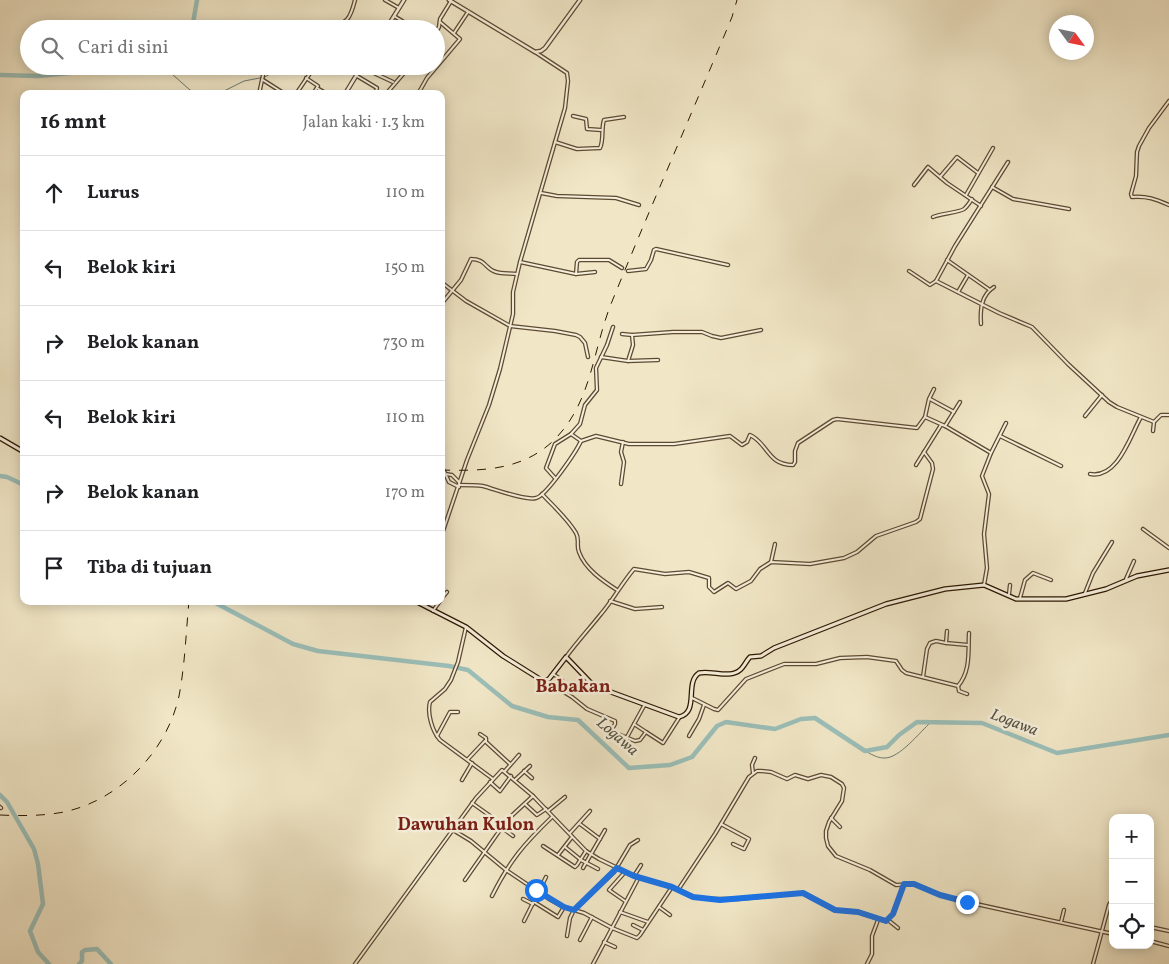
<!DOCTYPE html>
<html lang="id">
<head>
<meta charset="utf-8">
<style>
	body { margin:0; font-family:Vollkorn,serif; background:#f6f6f6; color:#202124 }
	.controls { position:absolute; right:15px; bottom:15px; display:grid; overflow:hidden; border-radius:10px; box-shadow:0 2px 12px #0003 }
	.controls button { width:45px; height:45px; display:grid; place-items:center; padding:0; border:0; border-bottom:1px solid #e0e0e0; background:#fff; color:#202124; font:25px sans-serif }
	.compass { position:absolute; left:1049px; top:15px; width:45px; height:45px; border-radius:50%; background:#fff; box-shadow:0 2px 12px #0003; rotate:123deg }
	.stop { position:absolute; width:15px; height:15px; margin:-11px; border:4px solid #1a73e8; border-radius:50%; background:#fff }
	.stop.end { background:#1a73e8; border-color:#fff; box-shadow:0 1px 5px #0008 }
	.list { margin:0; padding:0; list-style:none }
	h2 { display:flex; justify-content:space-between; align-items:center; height:65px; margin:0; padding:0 20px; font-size:21px }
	h2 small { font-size:16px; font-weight:400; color:#757577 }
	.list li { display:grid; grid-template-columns:32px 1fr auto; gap:15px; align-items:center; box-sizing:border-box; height:75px; padding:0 20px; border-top:1px solid #e0e0e0 }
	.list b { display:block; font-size:19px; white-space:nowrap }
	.list em { font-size:16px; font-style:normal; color:#757577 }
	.icon { flex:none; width:28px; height:28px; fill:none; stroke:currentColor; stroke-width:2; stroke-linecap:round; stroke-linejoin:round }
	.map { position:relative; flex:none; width:1169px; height:964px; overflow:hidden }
	.search { position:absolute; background:#fff; box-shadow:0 2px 12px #0003; left:20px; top:20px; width:425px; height:55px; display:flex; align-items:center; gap:12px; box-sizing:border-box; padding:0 18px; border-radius:28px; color:#757577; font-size:19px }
	.panel { position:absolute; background:#fff; box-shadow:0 2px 12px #0003; left:20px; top:90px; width:425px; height:515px; border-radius:10px }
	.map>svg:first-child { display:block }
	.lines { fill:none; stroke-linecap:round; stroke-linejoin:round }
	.stream { stroke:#6f7b6f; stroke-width:1 }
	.river { stroke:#9bbfb9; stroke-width:4.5 }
	.minor-casing { stroke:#5d4a32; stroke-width:4.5 }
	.tertiary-casing { stroke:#5d4a32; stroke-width:5 }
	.secondary-casing { stroke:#2c1600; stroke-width:5.5 }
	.minor { stroke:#f6efdb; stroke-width:2 }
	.tertiary { stroke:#f6efdb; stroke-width:2.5 }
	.secondary { stroke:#f6efdb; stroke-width:3 }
	.rail { stroke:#2c1600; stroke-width:1; stroke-dasharray:9 9; stroke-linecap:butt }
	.route { stroke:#1a73e8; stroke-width:6 }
	.labels { text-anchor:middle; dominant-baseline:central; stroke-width:5; stroke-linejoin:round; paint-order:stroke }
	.water-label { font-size:16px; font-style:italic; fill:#535141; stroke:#f6efdb }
	.quarter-label { font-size:18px; font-weight:bold; fill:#7a1f14; stroke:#f6efdb }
</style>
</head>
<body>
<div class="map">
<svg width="1169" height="964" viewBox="0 0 1169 964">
	<rect width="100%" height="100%" fill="#f1e7c7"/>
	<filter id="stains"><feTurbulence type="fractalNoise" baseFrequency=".004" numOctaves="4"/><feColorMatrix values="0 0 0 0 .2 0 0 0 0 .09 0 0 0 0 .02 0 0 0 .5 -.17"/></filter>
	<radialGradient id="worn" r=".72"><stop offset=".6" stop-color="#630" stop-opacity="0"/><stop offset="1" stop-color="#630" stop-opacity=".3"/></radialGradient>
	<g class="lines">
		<g class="stream">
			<polyline points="163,66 190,90 200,94"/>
			<polyline points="218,94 244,81 265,77 283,66"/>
			<path d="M865,751C871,754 877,758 884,758C899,759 920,732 931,722"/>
		</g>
		<g class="river">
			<polyline points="192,29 197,0"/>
			<polyline points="0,75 38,76 142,66"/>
			<polyline points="0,476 7,477 24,485"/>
			<polyline points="212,601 293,644 318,651 449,666 468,670 512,706 548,717 578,720 629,768 670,765 692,757 717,726 726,722 775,729 801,719 815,718 865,751 887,747 899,735 917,722 982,723 1057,753 1169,735"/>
			<polyline points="0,795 7,802 34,849 38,864 43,904 30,931 38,952 49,964"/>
			<polyline points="79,964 82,961 82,952 85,950 97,949 111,964"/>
		</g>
		<g class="minor-casing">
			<g id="minor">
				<polyline points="385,0 399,8"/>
				<polyline points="394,16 415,29"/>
				<polyline points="271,29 273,25 276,25 289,29"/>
				<path d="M328,29C348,22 350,20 355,0"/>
				<polyline points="436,32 439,27 440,19 451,1"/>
				<polyline points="454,33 468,12"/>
				<polyline points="361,67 393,82"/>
				<polyline points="357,76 377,88 375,94"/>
				<polyline points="306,78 318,86 313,94"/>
				<polyline points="263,80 285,94"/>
				<polyline points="317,88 327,94"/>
				<polyline points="247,93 250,94"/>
				<polyline points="259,94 265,66"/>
				<polyline points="296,94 315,66"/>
				<polyline points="386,94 410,66"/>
				<polyline points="418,94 427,78 460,39 440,22"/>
				<path d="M1169,101L1149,128L1139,146L1137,152L1136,176L1131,194L1132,197C1148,196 1155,199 1169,205"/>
				<polyline points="573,116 586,119 587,129 601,130"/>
				<path d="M555,142L577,149L600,148C604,140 601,129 604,120L624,117"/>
				<polyline points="1008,162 955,246 936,281 999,313 1032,327 1068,364 1109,402 1117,407 1154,422 1161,415 1169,415"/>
				<polyline points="940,177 957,157 978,173"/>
				<polyline points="914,185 928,167 947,183 981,206"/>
				<polyline points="992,187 1013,199 1069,209"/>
				<polyline points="541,193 557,196 616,198 639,205"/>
				<polyline points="966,195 993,148"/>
				<path d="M933,217C940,214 961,212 964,209C967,207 970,202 972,199"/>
				<polyline points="947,260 990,290"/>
				<polyline points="520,262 576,274 595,272"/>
				<polyline points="628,271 646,269 651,260 654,250 656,249 728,265"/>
				<polyline points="909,271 930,285 936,281"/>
				<polyline points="576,274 577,262 579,260 609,260 622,268"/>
				<polyline points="441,282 466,301 510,326 555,331 576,335 580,337 585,343 588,357"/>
				<polyline points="958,292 968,275"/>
				<path d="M442,303L461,280L471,259C486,259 485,269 496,272C502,274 510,273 517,274"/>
				<path d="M981,324C980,310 981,295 994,287"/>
				<path d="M613,327L607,345L596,368L597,390L585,405L580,424L571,434L581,441L596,436L629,444H674L730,436L742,445L747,442L750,435C768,443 767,465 793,465L795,462V451L798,443L833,420L837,419L917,428L925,417L929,399L934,389"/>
				<polyline points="622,334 632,335"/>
				<polyline points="601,357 628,361 658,360"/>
				<polyline points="628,361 633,345 632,335 673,332 702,332 712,336 721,338 761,330"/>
				<polyline points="930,399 954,412"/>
				<polyline points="1085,416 1102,395"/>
				<polyline points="925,417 945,426 991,453"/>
				<polyline points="945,426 960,402"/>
				<polyline points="1153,431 1154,422"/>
				<polyline points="1000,436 1061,466"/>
				<polyline points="916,465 941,425"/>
				<polyline points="441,471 444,471 449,482 459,487"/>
				<polyline points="445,474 452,475 459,482"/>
				<path d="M1090,474C1118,479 1130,436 1141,417"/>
				<polyline points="555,478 546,468 555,444 571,434"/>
				<polyline points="621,484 624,462 621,452 623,442"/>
				<path d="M459,485C467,485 475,485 483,486C494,489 526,501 536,498C546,496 576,452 581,441"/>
				<path d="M542,494C554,507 567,518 576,533C580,540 576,545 579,552C585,569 603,581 617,590"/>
				<polyline points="1143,529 1169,548"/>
				<polyline points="441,537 467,460 489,405 500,369 513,314 513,292 520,262 565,108 568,81 567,73 535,52"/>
				<polyline points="771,562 775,544"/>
				<polyline points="1126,579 1134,561"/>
				<polyline points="984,585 987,568 984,534 989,494 982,476 991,453 1006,423"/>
				<polyline points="1085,593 1093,573 1112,542"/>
				<polyline points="1009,594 1010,585"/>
				<polyline points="1020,598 1025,580 1033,573 1051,580"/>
				<polyline points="441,599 447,592"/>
				<polyline points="610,601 635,609 662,607"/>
				<polyline points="433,611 440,601"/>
				<path d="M466,627L458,662L451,680L445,689L430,702C427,713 432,731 440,740L493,779"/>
				<polyline points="947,631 946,643 968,645"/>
				<path d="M566,657C577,642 589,629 601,614C613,600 622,583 634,569L665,574L689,572L709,578V587L714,592L728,583L736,589L751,581L760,569L771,562L810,564L844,558L857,552L876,536L916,522L920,519L933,469L932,463L924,452"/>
				<polyline points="553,674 562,680"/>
				<polyline points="923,677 927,649 930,643 936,641 946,643"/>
				<polyline points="546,681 572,697 587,709 615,721 615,724 611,731 635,741 640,740 646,732 663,743 679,718"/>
				<path d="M958,686C971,671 968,651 969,633"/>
				<polyline points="692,698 714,709 718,710 746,679 784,664 816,664 840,658 867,657 896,661 902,670 906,673 958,686 959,691 967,694"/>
				<polyline points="634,724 646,732"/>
				<polyline points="480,734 486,738 486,741"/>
				<polyline points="437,736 450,712 458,712"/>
				<polyline points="689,736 699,719 704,705"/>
				<polyline points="627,737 645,704"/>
				<polyline points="468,759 485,741 510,764"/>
				<polyline points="505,771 519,755"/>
				<polyline points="524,771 532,778"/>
				<polyline points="753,773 752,765 755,758"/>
				<polyline points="462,780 472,763"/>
				<polyline points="515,780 530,766"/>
				<polyline points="490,782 500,791 511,776"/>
				<polyline points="472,803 493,818"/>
				<polyline points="525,804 537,815 546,809"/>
				<polyline points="0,807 1,808"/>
				<polyline points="548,811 565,797"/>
				<polyline points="831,818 840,827"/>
				<polyline points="580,824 600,839"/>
				<polyline points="721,824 749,839 744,849 733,844"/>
				<polyline points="501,827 513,836"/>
				<polyline points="453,830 471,841 506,870 549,899 564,907 584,913 612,928 637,938 640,935 672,887"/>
				<polyline points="570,833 590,811"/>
				<polyline points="543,846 575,867 577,865 586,851"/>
				<polyline points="565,847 581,860 598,869"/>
				<polyline points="558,855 572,837"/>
				<polyline points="583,868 605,830"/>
				<polyline points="625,872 609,890 625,901"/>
				<polyline points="634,876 641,865"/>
				<polyline points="465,880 507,820 533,796"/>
				<polyline points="678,890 715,834 749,777 757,771 761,771 771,772 787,779 795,775 808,779 821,775 831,777 842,784 844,788 842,801 829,822 826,831 826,838 828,846 836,856 870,870 896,885 914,884 940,895 967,902 1113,934"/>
				<path d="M492,896C510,860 524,844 552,817"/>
				<polyline points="523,899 533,904"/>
				<polyline points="534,902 558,917 564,907"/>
				<polyline points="659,907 670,915"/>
				<polyline points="620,912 648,922"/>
				<polyline points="888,920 898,928"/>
				<polyline points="524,921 546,877"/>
				<polyline points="1061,922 1064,910"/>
				<polyline points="633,925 643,930"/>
				<polyline points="1150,927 1169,931"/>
				<polyline points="567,936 570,918 574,910 614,872 630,845 638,840"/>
				<polyline points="580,940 592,917"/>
				<polyline points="1150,941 1169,946"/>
				<polyline points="604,942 615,947"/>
				<polyline points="355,964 476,798 502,770 533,796 586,851 599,859 634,876 672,887 693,897 713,899 738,899 803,893 835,910 858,912 886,921 893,914 904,884"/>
				<polyline points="593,964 639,877"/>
				<polyline points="867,964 872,954 872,936 878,920"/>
				<polyline points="1093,964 1109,905 1110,903 1113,904"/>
			</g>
		</g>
		<g class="tertiary-casing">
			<g id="tertiary">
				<polyline points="449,0 535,52 541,51 545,48 580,0"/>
				<polyline points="386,29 404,0"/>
				<polyline points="345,94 362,66"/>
			</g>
		</g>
		<g class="secondary-casing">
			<g id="secondary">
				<polyline points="0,438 24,452"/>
				<path d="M415,601L466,627L503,656L543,681L549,679L566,657L590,682L600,688L679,717C700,712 684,683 699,673C711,670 730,679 740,670C744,667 746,661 750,657L761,656L774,648L886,604L945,589L984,585L1016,599H1066L1106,589L1137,576L1169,570"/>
			</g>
		</g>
		<use href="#minor" class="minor"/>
		<use href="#tertiary" class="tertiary"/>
		<use href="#secondary" class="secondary"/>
		<g class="rail">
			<path d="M441,470C481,471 520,471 552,442C592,404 592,352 611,304C650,208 692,113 732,17L737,0"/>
			<path d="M0,815C22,816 43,816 64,812C120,800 167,751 179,696C185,665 186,632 189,601"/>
		</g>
	</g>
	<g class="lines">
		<polyline class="route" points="536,890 564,907 574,910 617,868 634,876 672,887 693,897 720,900 803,893 835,910 858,912 886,921 893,914 904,884 914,884 940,895 967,902"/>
	</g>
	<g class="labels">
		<g class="water-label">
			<text transform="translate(1014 723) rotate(21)">Logawa</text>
			<text transform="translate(617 737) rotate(41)">Logawa</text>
		</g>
		<g class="quarter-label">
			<text x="573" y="687">Babakan</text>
			<text x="466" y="825">Dawuhan Kulon</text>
		</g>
	</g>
	<rect width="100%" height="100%" filter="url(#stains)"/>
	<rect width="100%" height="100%" fill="url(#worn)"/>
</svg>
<div class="controls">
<button>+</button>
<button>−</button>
<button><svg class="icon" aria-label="locate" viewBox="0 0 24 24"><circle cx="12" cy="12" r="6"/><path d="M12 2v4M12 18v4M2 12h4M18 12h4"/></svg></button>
</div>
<svg class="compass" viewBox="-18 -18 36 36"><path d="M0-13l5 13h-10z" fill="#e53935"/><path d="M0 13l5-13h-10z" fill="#757577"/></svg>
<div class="stop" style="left:536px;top:890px"></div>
<div class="stop end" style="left:967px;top:902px"></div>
<div class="search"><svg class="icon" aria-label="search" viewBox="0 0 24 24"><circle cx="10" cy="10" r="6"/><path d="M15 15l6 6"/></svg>Cari di sini</div>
<section class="panel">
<h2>16 mnt<small>Jalan kaki · 1.3 km</small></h2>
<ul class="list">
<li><svg class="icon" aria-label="ahead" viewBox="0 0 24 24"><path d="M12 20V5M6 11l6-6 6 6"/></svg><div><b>Lurus</b></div><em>110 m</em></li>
<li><svg class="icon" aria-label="left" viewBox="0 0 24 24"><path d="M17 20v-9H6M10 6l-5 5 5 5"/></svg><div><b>Belok kiri</b></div><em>150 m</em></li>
<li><svg class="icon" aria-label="right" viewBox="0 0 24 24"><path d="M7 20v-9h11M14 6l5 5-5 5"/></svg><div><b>Belok kanan</b></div><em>730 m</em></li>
<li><svg class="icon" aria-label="left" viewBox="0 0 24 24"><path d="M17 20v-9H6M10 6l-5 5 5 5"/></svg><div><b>Belok kiri</b></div><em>110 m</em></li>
<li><svg class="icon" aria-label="right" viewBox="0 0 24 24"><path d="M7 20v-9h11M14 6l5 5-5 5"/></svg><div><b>Belok kanan</b></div><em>170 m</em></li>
<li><svg class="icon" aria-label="arrive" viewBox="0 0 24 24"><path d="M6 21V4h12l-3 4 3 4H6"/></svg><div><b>Tiba di tujuan</b></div></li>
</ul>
</section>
</div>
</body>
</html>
